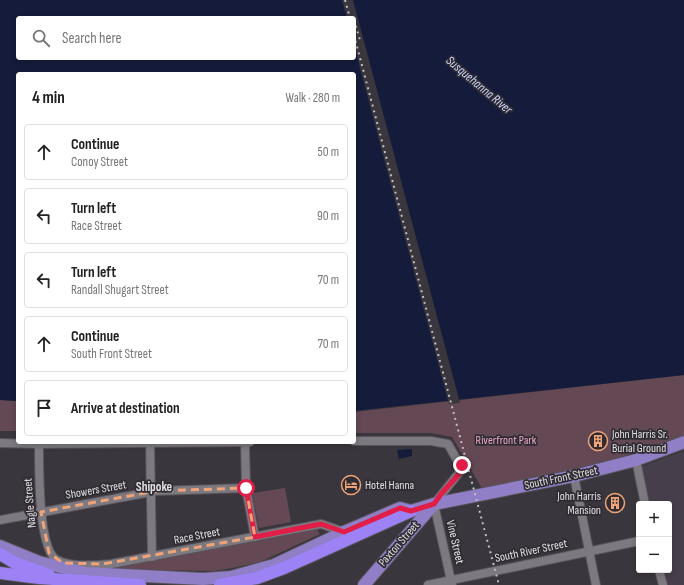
<!DOCTYPE html>
<html lang="en">
<head>
<meta charset="utf-8">
<style>
	body { margin:0; font-family:"Sofia Sans Condensed",sans-serif; background:#f6f6f6; color:#222 }
	.controls { position:absolute; right:12px; bottom:12px; display:grid; overflow:hidden; border-radius:4px; box-shadow:0 2px 6px #0003 }
	.controls button { width:36px; height:36px; display:grid; place-items:center; padding:0; border:0; border-bottom:1px solid #e0e0e0; background:#fff; color:#222; font:20px sans-serif }
	.stop { position:absolute; width:12px; height:12px; margin:-9px; border:3px solid #e11d48; border-radius:50%; background:#fff }
	.stop.end { background:#e11d48; border-color:#fff; box-shadow:0 1px 4px #0008 }
	.list { margin:0; padding:0; list-style:none }
	h2 { display:flex; justify-content:space-between; align-items:center; height:52px; margin:0; padding:0 16px; font-size:17px }
	h2 small { font-size:13px; font-weight:400; color:#767676 }
	.list li { display:grid; grid-template-columns:26px 1fr auto; gap:12px; align-items:center; box-sizing:border-box; height:56px; margin:0 8px 8px; padding:0 8px; border:1px solid #e0e0e0; border-radius:4px }
	.list b { display:block; font-size:15px; white-space:nowrap }
	.list p { margin:0; font-size:13px; white-space:nowrap; color:#767676 }
	.list em { font-size:13px; font-style:normal; color:#767676 }
	.icon { flex:none; width:22px; height:22px; fill:none; stroke:currentColor; stroke-width:2; stroke-linecap:round; stroke-linejoin:round }
	.map { position:relative; flex:none; width:684px; height:585px; overflow:hidden }
	.search { position:absolute; background:#fff; box-shadow:0 2px 6px #0003; left:16px; top:16px; width:340px; height:44px; display:flex; align-items:center; gap:10px; box-sizing:border-box; padding:0 14px; border-radius:4px; color:#767676; font-size:15px }
	.panel { position:absolute; background:#fff; box-shadow:0 2px 6px #0003; left:16px; top:72px; width:340px; height:372px; border-radius:4px }
	.map>svg:first-child { display:block }
	.built { fill:#463f4b }
	.green { fill:#644955 }
	.water { fill:#151c3b; fill-rule:evenodd }
	.pier { fill:#3a363d }
	.lines { fill:none; stroke-linecap:round; stroke-linejoin:round }
	.street-casing { stroke:#575359; stroke-width:10 }
	.primary-casing { stroke:#575359; stroke-width:14 }
	.highway-casing { stroke:#575359; stroke-width:14 }
	.street { stroke:#7d7981; stroke-width:8 }
	.primary { stroke:#907ec7; stroke-width:12 }
	.highway { stroke:#9d82f5; stroke-width:12 }
	.rail { stroke:#c0bec2; stroke-width:2; stroke-dasharray:2 4; stroke-linecap:butt }
	.route { stroke:#e11d48; stroke-width:5 }
	.marked { fill:none; stroke:#efa377; stroke-width:3; stroke-dasharray:8 5; stroke-linejoin:round }
	.labels { text-anchor:middle; dominant-baseline:central; stroke-width:3.5; stroke-linejoin:round; paint-order:stroke }
	.poi-label { font-size:12px; fill:#e1dfe3; stroke:#302c33; text-anchor:start }
	.park-label { font-size:12px; fill:#eda8c6; stroke:#302c33 }
	.street-label { font-size:12px; fill:#e1dfe3; stroke:#302c33 }
	.water-label { font-size:13px; font-style:italic; fill:#cad5fc; stroke:#302c33 }
	.neighbourhood-label { font-size:13px; font-weight:bold; fill:#e1dfe3; stroke:#302c33 }
</style>
</head>
<body>
<div class="map">
<svg width="684" height="585" viewBox="0 0 684 585">
	<rect width="100%" height="100%" fill="#3a363d"/>
	<polygon class="built" points="684,451 684,585 667,585 664,570 669,570 669,504 649,504 641,467"/>
	<g class="green">
		<path d="M684,375V435C619,461 551,476 483,490L452,437L431,433H354V412Z"/>
		<polygon points="0,400 18,401 18,431 0,431"/>
		<polygon points="285,488 291,522 259,528 252,493"/>
		<polygon points="316,528 320,534 260,562 232,568 214,571 107,569 106,566"/>
	</g>
	<g class="water">
		<path d="M0,0H684V375L354,411V74H18V401L0,400ZM18,18H354V58H18Z"/>
		<polygon points="412,449 412,456 399,459 397,450"/>
	</g>
	<polygon class="pier" points="342,0 353,0 460,403 449,404 354,45 354,18 347,18"/>
	<g class="lines">
		<g class="street-casing">
			<g id="street">
				<polyline points="354,441 431,441 448,444 462,469 434,504 452,585"/>
				<polyline points="245,442 246,488 255,537"/>
				<polyline points="0,443 39,444 250,442"/>
				<polyline points="150,443 152,557"/>
				<path d="M39,444C39,466 38,550 57,560C72,568 95,565 111,564L321,524L344,532"/>
				<polyline points="636,460 645,504"/>
				<polyline points="574,476 596,585"/>
				<polyline points="0,520 156,491 246,488"/>
				<polyline points="659,570 663,585"/>
				<polyline points="428,585 639,541"/>
			</g>
		</g>
		<g class="primary-casing">
			<g id="primary">
				<polyline points="0,546 39,562 86,573 203,579 231,577 274,565 344,532 400,508 411,511 434,504 574,476 636,460 684,442"/>
				<polyline points="364,585 434,504"/>
			</g>
		</g>
		<g class="highway-casing">
			<g id="highway">
				<polyline points="0,554 15,563 49,575"/>
				<polyline points="0,573 39,578 140,585"/>
				<polyline points="220,585 257,578 284,568 411,511"/>
			</g>
		</g>
		<use href="#street" class="street"/>
		<use href="#primary" class="primary"/>
		<use href="#highway" class="highway"/>
		<g class="rail">
			<polyline points="345,0 350,18"/>
			<polyline points="354,20 360,40"/>
			<polyline points="354,35 499,585"/>
		</g>
	</g>
	<g class="lines">
		<polyline class="route" points="246,488 255,537 321,524 344,532 400,508 411,511 434,504 441,494 460,473 462,465"/>
	</g>
	<path class="marked" d="M246,488L255,537L103,564L63,563L49,553L41,512L156,491Z"/>
	<defs>
		<g id="building-ring" transform="scale(1)"><circle r="9.5" fill="#302c33" stroke="#efa377" stroke-width="1.5"/><path d="M-4-6H4V6H1V3H-1V6H-4ZM-2.5-4.3h1.7v1.8h-1.7ZM.8-4.3h1.7v1.8H.8ZM-2.5-1h1.7V.8h-1.7ZM.8-1h1.7V.8H.8Z" fill="#efa377"/></g>
		<g id="hotel-ring" transform="scale(1)"><circle r="9.5" fill="#302c33" stroke="#efa377" stroke-width="1.5"/><path d="M-6-4.5h1.5V1H6V5H4.5V3h-9V5H-6ZM-4 0a1.8 1.8 0 1 1 3.6 0ZM.5 0V-2.5h3Q6-2.5 6 0Z" fill="#efa377"/></g>
	</defs>
	<g fill-rule="evenodd">
		<use href="#building-ring" x="598" y="441"/>
		<use href="#hotel-ring" x="351" y="485"/>
		<use href="#building-ring" x="615" y="503"/>
	</g>
	<g class="labels">
		<g class="poi-label">
			<text x="612" y="434">John Harris Sr.<tspan x="612" dy="14">Burial Ground</tspan></text>
			<text x="365" y="485">Hotel Hanna</text>
			<text x="601" y="496" text-anchor="end">John Harris<tspan x="601" dy="14">Mansion</tspan></text>
		</g>
		<g class="park-label">
			<text x="506" y="440">Riverfront Park</text>
		</g>
		<g class="street-label">
			<text transform="translate(561 478) rotate(-12)">South Front Street</text>
			<text transform="translate(96 490) rotate(-10)">Showers Street</text>
			<text transform="translate(30 503) rotate(-95)">Nagle Street</text>
			<text transform="translate(197 536) rotate(-11)">Race Street</text>
			<text transform="translate(455 542) rotate(77)">Vine Street</text>
			<text transform="translate(399 544) rotate(-49)">Paxton Street</text>
			<text transform="translate(531 551) rotate(-12)">South River Street</text>
		</g>
		<g class="water-label">
			<text transform="translate(479 85) rotate(40)">Susquehanna River</text>
		</g>
		<g class="neighbourhood-label">
			<text x="154" y="487">Shipoke</text>
		</g>
	</g>
</svg>
<div class="controls">
<button>+</button>
<button>−</button>
</div>
<div class="stop" style="left:246px;top:488px"></div>
<div class="stop end" style="left:462px;top:465px"></div>
<div class="search"><svg class="icon" aria-label="search" viewBox="0 0 24 24"><circle cx="10" cy="10" r="6"/><path d="M15 15l6 6"/></svg>Search here</div>
<section class="panel">
<h2>4 min<small>Walk · 280 m</small></h2>
<ul class="list">
<li><svg class="icon" aria-label="ahead" viewBox="0 0 24 24"><path d="M12 20V5M6 11l6-6 6 6"/></svg><div><b>Continue</b><p>Conoy Street</p></div><em>50 m</em></li>
<li><svg class="icon" aria-label="left" viewBox="0 0 24 24"><path d="M17 20v-9H6M10 6l-5 5 5 5"/></svg><div><b>Turn left</b><p>Race Street</p></div><em>90 m</em></li>
<li><svg class="icon" aria-label="left" viewBox="0 0 24 24"><path d="M17 20v-9H6M10 6l-5 5 5 5"/></svg><div><b>Turn left</b><p>Randall Shugart Street</p></div><em>70 m</em></li>
<li><svg class="icon" aria-label="ahead" viewBox="0 0 24 24"><path d="M12 20V5M6 11l6-6 6 6"/></svg><div><b>Continue</b><p>South Front Street</p></div><em>70 m</em></li>
<li><svg class="icon" aria-label="arrive" viewBox="0 0 24 24"><path d="M6 21V4h12l-3 4 3 4H6"/></svg><div><b>Arrive at destination</b></div></li>
</ul>
</section>
</div>
</body>
</html>
